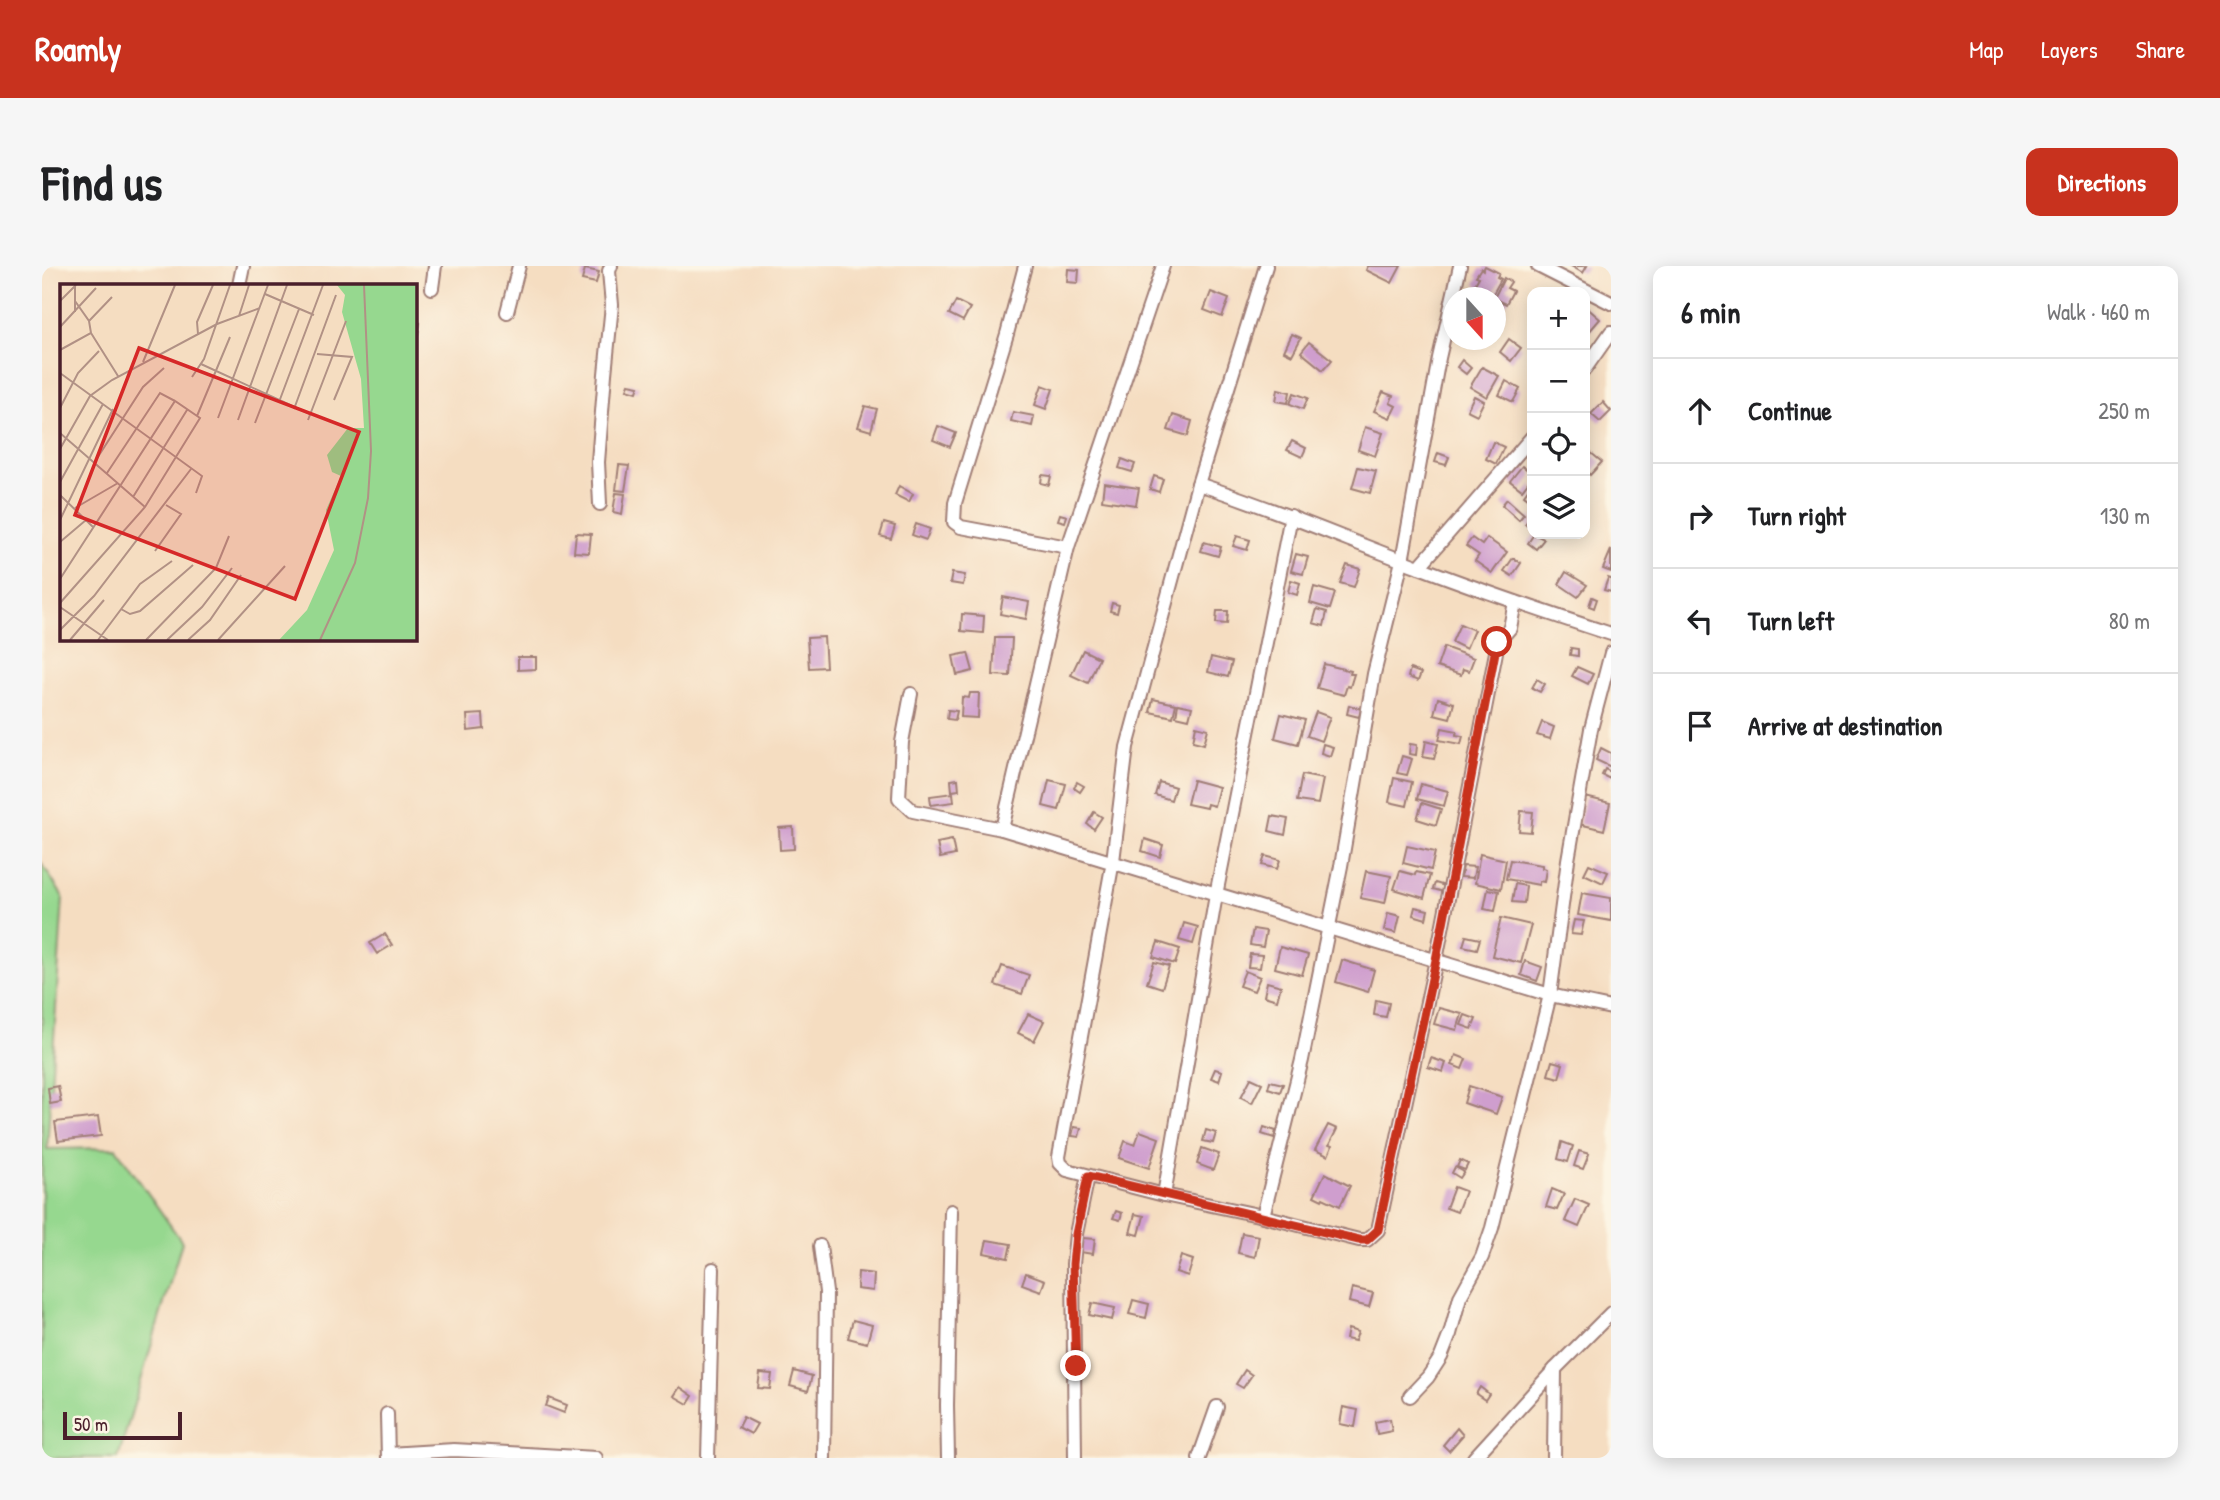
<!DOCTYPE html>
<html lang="en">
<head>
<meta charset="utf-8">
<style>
	body { margin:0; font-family:"Patrick Hand",sans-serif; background:#f6f6f6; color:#202124 }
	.controls { position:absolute; right:21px; top:21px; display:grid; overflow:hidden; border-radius:14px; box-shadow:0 4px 18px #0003 }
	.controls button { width:63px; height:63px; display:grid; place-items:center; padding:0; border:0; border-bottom:2px solid #e0e0e0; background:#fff; color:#202124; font:35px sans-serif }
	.compass { position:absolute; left:1401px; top:21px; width:63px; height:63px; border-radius:50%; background:#fff; box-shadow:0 4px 18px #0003; rotate:159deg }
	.scale { position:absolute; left:21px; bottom:18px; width:119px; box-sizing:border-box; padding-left:7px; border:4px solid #4a1f2b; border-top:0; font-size:19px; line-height:24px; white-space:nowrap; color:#4a1f2b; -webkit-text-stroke:5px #fcf5e5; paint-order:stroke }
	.stop { position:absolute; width:21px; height:21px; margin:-16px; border:5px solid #c8321e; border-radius:50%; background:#fff }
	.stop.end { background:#c8321e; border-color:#fff; box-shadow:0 2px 7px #0008 }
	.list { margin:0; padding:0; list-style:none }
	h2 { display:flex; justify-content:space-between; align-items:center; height:91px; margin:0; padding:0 28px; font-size:30px }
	h2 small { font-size:23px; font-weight:400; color:#757577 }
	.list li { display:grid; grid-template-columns:46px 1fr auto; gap:21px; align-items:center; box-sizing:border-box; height:105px; padding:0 28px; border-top:2px solid #e0e0e0 }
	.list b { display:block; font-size:26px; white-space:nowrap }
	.list em { font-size:23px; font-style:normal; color:#757577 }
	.icon { flex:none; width:38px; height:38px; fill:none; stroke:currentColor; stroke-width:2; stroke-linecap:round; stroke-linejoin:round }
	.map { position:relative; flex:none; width:1569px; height:1192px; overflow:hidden; border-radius:14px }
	header { display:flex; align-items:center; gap:42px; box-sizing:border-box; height:98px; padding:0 35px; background:#c8321e; color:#fff }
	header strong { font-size:33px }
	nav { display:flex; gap:38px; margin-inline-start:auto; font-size:24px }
	.intro { display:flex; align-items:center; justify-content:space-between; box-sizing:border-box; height:168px; padding:0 42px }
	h1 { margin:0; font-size:49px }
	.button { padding:18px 32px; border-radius:14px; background:#c8321e; color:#fff; font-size:24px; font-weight:700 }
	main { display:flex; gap:42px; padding:0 42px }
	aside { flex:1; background:#fff; border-radius:14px; box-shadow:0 4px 18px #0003 }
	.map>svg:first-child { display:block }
	.green { fill:#96d88f; stroke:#707c5d; stroke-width:2 }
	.building { fill:#cf9ece }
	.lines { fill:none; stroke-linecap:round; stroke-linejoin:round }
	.street-casing { stroke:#a07e76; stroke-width:16 }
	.street { stroke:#fff; stroke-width:12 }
	.route { stroke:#c8321e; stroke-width:9 }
	.inset-road { fill:none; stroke:#b19185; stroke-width:2 }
	.view { fill:#d62828; fill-opacity:0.15; stroke:#d62828; stroke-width:3.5 }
	.inset-edge { fill:none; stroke:#4a1f2b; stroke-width:3.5 }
</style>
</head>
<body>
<header>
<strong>Roamly</strong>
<nav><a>Map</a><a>Layers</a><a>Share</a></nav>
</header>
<div class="intro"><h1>Find us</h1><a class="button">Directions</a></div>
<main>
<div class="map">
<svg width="1569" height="1192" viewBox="0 0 1569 1192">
	<rect width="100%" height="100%" fill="#fcf5e5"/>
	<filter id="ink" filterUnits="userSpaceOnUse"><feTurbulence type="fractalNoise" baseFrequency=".0143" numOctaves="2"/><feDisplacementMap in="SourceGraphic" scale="14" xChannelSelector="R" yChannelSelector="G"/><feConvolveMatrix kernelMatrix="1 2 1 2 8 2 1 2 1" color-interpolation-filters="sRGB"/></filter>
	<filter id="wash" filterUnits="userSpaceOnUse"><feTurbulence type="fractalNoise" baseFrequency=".00686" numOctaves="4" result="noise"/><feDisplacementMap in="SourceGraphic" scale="28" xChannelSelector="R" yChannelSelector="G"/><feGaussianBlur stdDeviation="1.57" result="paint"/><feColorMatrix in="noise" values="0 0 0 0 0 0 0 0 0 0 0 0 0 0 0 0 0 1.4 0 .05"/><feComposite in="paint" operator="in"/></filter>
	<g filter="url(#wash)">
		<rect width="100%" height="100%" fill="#f5ddc1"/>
		<polygon class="green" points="0,598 21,631 5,883 74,882 140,976 76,1192 0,1192"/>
		<g id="blocks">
			<g class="building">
				<polygon points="1326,0 1359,0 1350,17 1324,4"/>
				<polygon points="1443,0 1457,7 1455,11 1459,13 1451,28 1433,18 1437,11 1434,10 1439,2 1441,4"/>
				<polygon points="1529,0 1545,0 1541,7"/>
				<polygon points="543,3 557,6 554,17 540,14"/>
				<polygon points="1026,3 1037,4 1036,17 1025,16"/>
				<polygon points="1462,12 1469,16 1465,22 1471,25 1464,38 1452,32"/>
				<polygon points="1169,26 1187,33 1180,51 1162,44"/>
				<polygon points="914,35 928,42 921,55 907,48"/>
				<polygon points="1543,40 1558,53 1547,66 1543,63"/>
				<polygon points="373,55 378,57 376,68 373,67"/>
				<polygon points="1250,68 1259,72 1250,89 1242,85"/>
				<polygon points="1467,73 1479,82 1469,95 1458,86"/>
				<polygon points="1267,76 1290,94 1281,104 1259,86"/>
				<polygon points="1420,94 1429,102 1424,108 1415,101"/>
				<polygon points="1440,101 1457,110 1445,131 1428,121"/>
				<polygon points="1464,115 1478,123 1471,136 1457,129"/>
				<polygon points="587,118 597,120 595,126 585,123"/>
				<polygon points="1000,119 1011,123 1004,143 993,139"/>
				<polygon points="1236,123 1248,126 1246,137 1234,135"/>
				<polygon points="1341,126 1351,130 1348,137 1354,140 1348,152 1332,145"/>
				<polygon points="1252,127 1266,132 1261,143 1248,138"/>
				<polygon points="1432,130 1442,135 1435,149 1425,144"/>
				<polygon points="1561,136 1569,145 1558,156 1549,148"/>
				<polygon points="823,140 835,143 829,165 816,161"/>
				<polygon points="971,146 992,150 990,160 969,155"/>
				<polygon points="1131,149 1150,155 1146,170 1126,164"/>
				<polygon points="896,160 914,167 908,181 891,174"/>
				<polygon points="1323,161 1341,167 1333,190 1316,184"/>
				<polygon points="1250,175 1264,182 1260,191 1245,184"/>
				<polygon points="1451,176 1462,181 1454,198 1444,193"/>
				<polygon points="1548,186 1560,196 1548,209 1543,204 1543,192"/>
				<polygon points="1396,187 1407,191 1404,199 1393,196"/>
				<polygon points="1080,193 1093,198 1090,206 1077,202"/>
				<polygon points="577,199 587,200 583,225 574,224"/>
				<polygon points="1480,200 1490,207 1490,211 1480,224 1468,215"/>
				<polygon points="1316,201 1334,205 1328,227 1310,222"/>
				<polygon points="1000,209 1009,210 1007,219 999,217"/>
				<polygon points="1112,210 1121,213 1117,226 1108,223"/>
				<polygon points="1062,217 1097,222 1094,239 1060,234"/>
				<polygon points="1490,218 1490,235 1482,229"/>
				<polygon points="857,220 871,228 867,236 853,229"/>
				<polygon points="574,227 583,228 580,248 571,246"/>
				<polygon points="1465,233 1482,248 1477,254 1460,239"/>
				<polygon points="1018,248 1025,250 1023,256 1016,254"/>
				<polygon points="1490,249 1490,261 1489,263 1483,258"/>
				<polygon points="842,257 853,260 849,273 838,270"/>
				<polygon points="874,258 888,263 884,274 870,269"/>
				<polygon points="534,267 549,268 547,287 532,286"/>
				<polygon points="1492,268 1502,273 1494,283 1486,277"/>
				<polygon points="1195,270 1208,274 1205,284 1191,280"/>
				<polygon points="1430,272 1440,279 1445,272 1465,286 1450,307 1433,295 1437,289 1424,280"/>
				<polygon points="1162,276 1179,281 1176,290 1159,285"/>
				<polygon points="1569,284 1569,306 1561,303"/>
				<polygon points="1254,288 1266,291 1261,308 1249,305"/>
				<polygon points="1471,292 1479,297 1470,310 1462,305"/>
				<polygon points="1305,299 1318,303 1312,321 1298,317"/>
				<polygon points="1524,306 1545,319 1536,331 1517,318"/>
				<polygon points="910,307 923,309 921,319 908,317"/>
				<polygon points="1566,312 1569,313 1569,326 1562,324"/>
				<polygon points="1249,314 1258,317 1255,329 1246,326"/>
				<polygon points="1272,321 1293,327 1288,343 1268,337"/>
				<polygon points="961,331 987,336 984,353 958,348"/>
				<polygon points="1550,331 1555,333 1552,342 1547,340"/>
				<polygon points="1070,337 1077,339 1075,347 1068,345"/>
				<polygon points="1275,343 1285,346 1282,360 1271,357"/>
				<polygon points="1175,345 1186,345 1185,358 1174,357"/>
				<polygon points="920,348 942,350 941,367 919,365"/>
				<polygon points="1418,358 1432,364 1424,383 1410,376"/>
				<polygon points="782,371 784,401 767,402 765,372"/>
				<polygon points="953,372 970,372 968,410 951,409"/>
				<polygon points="1402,381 1432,392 1427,405 1421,403 1419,409 1395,401"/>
				<polygon points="1529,382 1536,383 1536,390 1528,389"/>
				<polygon points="1041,384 1057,392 1046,417 1029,409"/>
				<polygon points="926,387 931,405 915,409 911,390"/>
				<polygon points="476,391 494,391 494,403 476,404"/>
				<polygon points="1169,391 1190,396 1186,411 1166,406"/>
				<polygon points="1282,398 1309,405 1308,408 1312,408 1308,421 1305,420 1302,429 1275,422"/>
				<polygon points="1535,401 1551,408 1546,418 1530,410"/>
				<polygon points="1368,403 1379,407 1376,415 1366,411"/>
				<polygon points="1495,413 1503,418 1498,426 1490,422"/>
				<polygon points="928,427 937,427 936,452 919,451 920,431 927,432"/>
				<polygon points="1396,432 1412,437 1408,452 1392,448"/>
				<polygon points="1111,433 1134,438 1131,451 1108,446"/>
				<polygon points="1136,438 1150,441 1147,453 1134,450"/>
				<polygon points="1307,439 1319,443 1317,451 1305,448"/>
				<polygon points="906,444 915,445 913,454 905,453"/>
				<polygon points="1274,446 1288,451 1279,475 1265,470"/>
				<polygon points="441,448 442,463 426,465 425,449"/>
				<polygon points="1239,448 1263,454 1256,478 1233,472"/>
				<polygon points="1500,456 1512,461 1508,473 1495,469"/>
				<polygon points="1154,460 1166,463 1162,478 1151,475"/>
				<polygon points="1400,462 1415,465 1414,469 1421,470 1419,478 1397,474"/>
				<polygon points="1384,475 1396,478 1392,493 1381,491"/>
				<polygon points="1281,478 1291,481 1288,490 1279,487"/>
				<polygon points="1368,478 1375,479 1374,489 1367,488"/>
				<polygon points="1559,482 1569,487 1569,501 1554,494"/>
				<polygon points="1360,490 1370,493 1365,509 1355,507"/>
				<polygon points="1563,503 1569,506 1568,513 1560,509"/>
				<polygon points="1260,509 1281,513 1276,538 1255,535"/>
				<polygon points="1352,512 1370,516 1365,540 1347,536"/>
				<polygon points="916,513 917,524 910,525 909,514"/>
				<polygon points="1007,514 1024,518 1017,544 1001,540"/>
				<polygon points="1151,514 1177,521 1172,540 1165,538 1164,542 1145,538"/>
				<polygon points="1035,516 1042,520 1038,526 1032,522"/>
				<polygon points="1117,516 1133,521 1129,534 1113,529"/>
				<polygon points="1379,518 1406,525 1402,540 1375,533"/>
				<polygon points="911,527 912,536 889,539 888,530"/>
				<polygon points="1543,531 1568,537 1562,564 1537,558"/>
				<polygon points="1380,537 1399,543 1394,559 1375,553"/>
				<polygon points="1479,545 1491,546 1489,566 1477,565"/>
				<polygon points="1052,546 1060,551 1052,563 1045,558"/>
				<polygon points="1230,550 1246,553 1243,569 1227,565"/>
				<polygon points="751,561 752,583 738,584 737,562"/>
				<polygon points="1103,573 1121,579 1118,591 1100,585"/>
				<polygon points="910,574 913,589 898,592 895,577"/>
				<polygon points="1365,580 1393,586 1389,604 1361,597"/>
				<polygon points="1438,588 1464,594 1459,623 1433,617"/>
				<polygon points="1223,590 1238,594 1235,603 1220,599"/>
				<polygon points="1468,594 1500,599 1500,602 1504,603 1502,616 1497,615 1497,619 1464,613"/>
				<polygon points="1547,598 1566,606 1561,617 1542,608"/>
				<polygon points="1421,600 1433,601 1431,612 1419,611"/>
				<polygon points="1324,605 1349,610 1343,637 1318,632"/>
				<polygon points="1358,605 1373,609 1374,606 1388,609 1382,632 1352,623"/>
				<polygon points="1393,617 1403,620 1402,626 1391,623"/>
				<polygon points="1473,618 1484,620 1482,637 1470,636"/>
				<polygon points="1446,623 1457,625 1453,645 1442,643"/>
				<polygon points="1540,627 1569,632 1569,655 1536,649"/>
				<polygon points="1373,641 1386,644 1384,653 1371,649"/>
				<polygon points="1346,647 1358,650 1354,667 1342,664"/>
				<polygon points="1459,652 1489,659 1479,697 1450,690"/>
				<polygon points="1532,654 1542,655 1539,669 1529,668"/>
				<polygon points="1142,657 1156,661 1151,678 1137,674"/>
				<polygon points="1211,663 1224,665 1221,681 1208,679"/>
				<polygon points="343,668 350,679 335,688 328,677"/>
				<polygon points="1424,670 1438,673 1435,683 1421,680"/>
				<polygon points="1116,676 1138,683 1133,698 1111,691"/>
				<polygon points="1238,681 1266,689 1260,709 1233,702"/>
				<polygon points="1208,688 1220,689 1218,702 1206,701"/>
				<polygon points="1300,694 1332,704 1326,726 1294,716"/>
				<polygon points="1483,695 1500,701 1495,715 1479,709"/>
				<polygon points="1112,696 1127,700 1120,722 1105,717"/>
				<polygon points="960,700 987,709 980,728 953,719"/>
				<polygon points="1203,705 1218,711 1212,725 1197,720"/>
				<polygon points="1225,716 1239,720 1235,734 1222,730"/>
				<polygon points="1334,734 1347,737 1344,751 1332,749"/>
				<polygon points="1397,742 1420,748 1415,764 1392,758"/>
				<polygon points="986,748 1002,755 992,775 976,767"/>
				<polygon points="1423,749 1434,753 1430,763 1419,759"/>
				<polygon points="1414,789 1424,793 1420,803 1410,799"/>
				<polygon points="1389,792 1404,797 1401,806 1386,801"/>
				<polygon points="1510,795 1521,798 1517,812 1506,809"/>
				<polygon points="1173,803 1180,805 1177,815 1169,812"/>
				<polygon points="1209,812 1220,817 1210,837 1199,831"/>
				<polygon points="1228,815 1241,818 1238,826 1226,822"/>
				<polygon points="16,820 19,836 8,838 6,822"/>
				<polygon points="1427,820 1460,831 1454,848 1422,837"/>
				<polygon points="56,851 59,870 16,875 13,856"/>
				<polygon points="1286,859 1295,863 1287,879 1290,880 1286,890 1273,884"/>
				<polygon points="1032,861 1039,862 1037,871 1030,870"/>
				<polygon points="1222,861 1234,865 1232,872 1220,868"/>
				<polygon points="1164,864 1174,867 1171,877 1161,875"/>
				<polygon points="1098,865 1117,872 1107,902 1077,892 1083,875 1093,879"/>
				<polygon points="1520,876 1531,880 1526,896 1516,893"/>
				<polygon points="1160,882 1177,888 1171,904 1155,898"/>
				<polygon points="1537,885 1547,888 1541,903 1532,900"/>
				<polygon points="1418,894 1426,898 1423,904 1415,901"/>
				<polygon points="1413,901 1422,906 1418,912 1410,907"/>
				<polygon points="1283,907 1308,920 1298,940 1281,932 1280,934 1272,930"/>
				<polygon points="1412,921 1423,925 1415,946 1404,942"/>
				<polygon points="1510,923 1522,928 1515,944 1504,941"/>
				<polygon points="1533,933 1547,939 1537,961 1523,955"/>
				<polygon points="1074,945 1080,947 1078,954 1071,952"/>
				<polygon points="1093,948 1102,950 1097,969 1088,967"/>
				<polygon points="1200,967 1217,970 1213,991 1196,987"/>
				<polygon points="1040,972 1053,973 1051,988 1038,986"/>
				<polygon points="945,974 969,978 966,992 942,987"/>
				<polygon points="1139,990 1151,994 1146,1010 1134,1006"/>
				<polygon points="816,1006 832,1008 831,1025 815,1023"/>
				<polygon points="984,1007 1003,1014 999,1025 980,1018"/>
				<polygon points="1310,1022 1331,1027 1327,1041 1307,1036"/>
				<polygon points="1091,1034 1107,1038 1104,1052 1087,1048"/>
				<polygon points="1050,1037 1073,1042 1070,1054 1047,1049"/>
				<polygon points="811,1054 830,1059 825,1077 806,1072"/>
				<polygon points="1306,1063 1316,1066 1313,1075 1304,1073"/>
				<polygon points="1203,1104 1210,1109 1201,1122 1194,1118"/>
				<polygon points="752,1105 770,1110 766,1125 748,1120"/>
				<polygon points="718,1107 730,1108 728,1123 716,1122"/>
				<polygon points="638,1121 651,1130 646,1138 632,1130"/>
				<polygon points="1438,1121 1447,1128 1443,1134 1434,1128"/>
				<polygon points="507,1132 525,1139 522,1147 504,1140"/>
				<polygon points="1301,1141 1316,1144 1313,1161 1298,1158"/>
				<polygon points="701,1151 715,1158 709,1168 696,1161"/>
				<polygon points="1348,1153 1350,1165 1335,1168 1333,1156"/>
				<polygon points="1415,1162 1421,1169 1407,1185 1401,1179"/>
			</g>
		</g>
	</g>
	<g filter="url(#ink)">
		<use href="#blocks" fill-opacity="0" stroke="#a07e76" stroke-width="2"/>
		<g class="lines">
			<g class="street-casing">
				<g id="street">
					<polyline points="983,0 965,68 913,237 912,256 919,261 1026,281"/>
					<polyline points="1224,0 1156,218 1085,481 1071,595 1017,891 1018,897 1025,904 1122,929 1221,950 1260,794 1299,600 1332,408 1360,295 1397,92 1418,0"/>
					<polyline points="1496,0 1569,37"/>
					<polyline points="197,19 201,0"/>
					<polyline points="390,22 393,0"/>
					<polyline points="465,46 477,0"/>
					<polyline points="1543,103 1569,66"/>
					<path d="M1156,218C1231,242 1303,273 1377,301C1440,325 1505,347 1569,368"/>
					<polyline points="558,238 556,196 563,108 570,39 567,5 569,0"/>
					<polyline points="1377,301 1490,171"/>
					<polyline points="869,428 860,476 857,532 871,545 960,563 1508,729 1569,742"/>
					<polyline points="960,563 1026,281 1121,0"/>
					<polyline points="1122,929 1174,629 1249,250"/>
					<polyline points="1221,950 1317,974 1325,974 1336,964 1394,694 1456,376 1468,362 1473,336"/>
					<polyline points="778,980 784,1026 782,1192"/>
					<polyline points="1368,1130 1386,1111 1399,1091 1408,1068 1418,1031 1440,991 1450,962 1508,729 1526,594 1549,463 1569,387"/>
					<polyline points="345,1148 346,1192"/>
					<polyline points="346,1188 412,1184 554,1192"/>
					<polyline points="666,1192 671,1003"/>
					<polyline points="906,1192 905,1139 909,945"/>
					<polyline points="1033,1192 1031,998 1034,968 1046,910"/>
					<polyline points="1157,1192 1175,1141"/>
					<polyline points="1432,1192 1513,1103 1569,1047"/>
					<polyline points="1512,1192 1513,1103"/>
				</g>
			</g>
			<use href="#street" class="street"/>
		</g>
	</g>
	<g class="lines" filter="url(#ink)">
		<polyline class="route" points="1034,1100 1031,998 1034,968 1046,910 1317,974 1325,974 1336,964 1394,694 1455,376"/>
	</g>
	<g transform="translate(18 18)">
		<rect width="357" height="357" fill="#f5ddc1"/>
		<path d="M277,1H357V356H219L247,326L274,266L266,226L281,192L272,188L267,171L288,144H304L301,95L282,28L285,11Z" fill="#96d88f"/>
		<path class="inset-road" d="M15,1V28M205,10L254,31M0,17L16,1M179,32L189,1M29,37L52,13M0,43L36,4M31,49L58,92M138,50L137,38L153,1M0,66L31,49L29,37L15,17M257,70L292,73L274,116M83,78L115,1M141,80L250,130M0,89L142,192L136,209M132,93L144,75L170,1M219,118L263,1M0,124L18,89L39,67M234,125L276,11M137,132L170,53M158,134L208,1M178,136L227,1M248,136L286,37M195,139L239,25M0,149L85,223M0,165L30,112L52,96L157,40L200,24M34,179L83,103L104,84M47,189L100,109L115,117M0,198L43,120M0,211L33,243M73,213L127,126M15,224L58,199M0,236L53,125M0,258L26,236M95,267L121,230L106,221M0,295L115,117L140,134L85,223L0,319M0,323L48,356M61,325L70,330L80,327L133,281M0,346L34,312L131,185M10,356L44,316M38,356L80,300L112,277M86,356L156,284L169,252M107,356L142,323L172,284M128,356L150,336L181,291M158,356L225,282M260,356L295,279L308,214L311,167L304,1"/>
		<path class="view" d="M79,64L299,148L235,315L15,231Z"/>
		<rect width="357" height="357" class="inset-edge"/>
	</g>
</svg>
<div class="controls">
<button>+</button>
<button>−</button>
<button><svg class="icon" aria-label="locate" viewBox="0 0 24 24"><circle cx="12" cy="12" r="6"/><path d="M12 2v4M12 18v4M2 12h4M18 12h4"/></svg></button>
<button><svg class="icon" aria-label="layers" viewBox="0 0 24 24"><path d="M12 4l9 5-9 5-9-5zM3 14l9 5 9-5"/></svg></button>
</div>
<svg class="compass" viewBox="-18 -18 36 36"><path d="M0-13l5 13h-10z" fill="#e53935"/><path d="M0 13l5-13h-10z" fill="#757577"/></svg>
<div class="scale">50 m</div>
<div class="stop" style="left:1455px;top:376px"></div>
<div class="stop end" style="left:1034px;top:1100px"></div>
</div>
<aside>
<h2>6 min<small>Walk · 460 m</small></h2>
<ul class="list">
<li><svg class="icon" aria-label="ahead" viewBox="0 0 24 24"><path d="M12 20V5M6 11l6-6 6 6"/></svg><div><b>Continue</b></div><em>250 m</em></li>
<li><svg class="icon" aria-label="right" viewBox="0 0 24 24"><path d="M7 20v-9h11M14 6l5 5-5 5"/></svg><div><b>Turn right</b></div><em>130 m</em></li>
<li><svg class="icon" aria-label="left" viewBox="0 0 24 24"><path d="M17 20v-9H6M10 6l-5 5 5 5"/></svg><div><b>Turn left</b></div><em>80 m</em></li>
<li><svg class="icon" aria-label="arrive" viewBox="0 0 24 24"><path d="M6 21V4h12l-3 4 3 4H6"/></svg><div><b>Arrive at destination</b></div></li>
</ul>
</aside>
</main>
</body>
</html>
